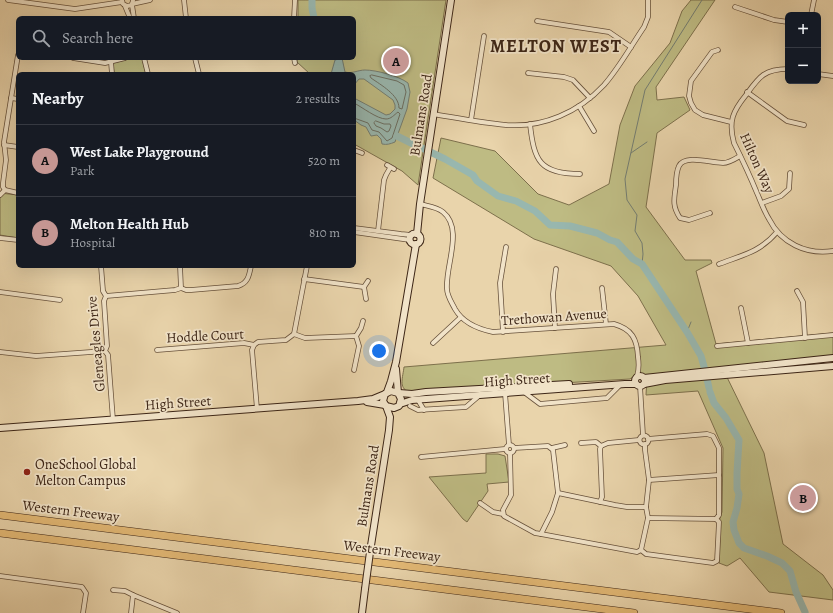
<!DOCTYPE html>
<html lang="en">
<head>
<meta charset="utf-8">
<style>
	body { margin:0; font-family:Alegreya,serif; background:#242831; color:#f1f3f6 }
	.controls { position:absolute; right:12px; top:12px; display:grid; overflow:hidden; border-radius:6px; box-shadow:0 4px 16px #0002 }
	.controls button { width:36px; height:36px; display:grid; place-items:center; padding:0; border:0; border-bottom:1px solid #363941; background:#171b24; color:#f1f3f6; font:20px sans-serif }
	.you { position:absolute; left:379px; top:351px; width:14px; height:14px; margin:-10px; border:3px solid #fff; border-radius:50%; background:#1a73e8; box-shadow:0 0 0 6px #1a73e833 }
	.badge { display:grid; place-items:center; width:26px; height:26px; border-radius:50%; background:#c59692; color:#111; font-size:13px; font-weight:700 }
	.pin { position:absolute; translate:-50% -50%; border:2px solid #fff; box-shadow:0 1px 4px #0006 }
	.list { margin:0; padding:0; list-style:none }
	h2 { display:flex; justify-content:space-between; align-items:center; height:52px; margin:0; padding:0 16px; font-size:17px }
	h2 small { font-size:13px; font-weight:400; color:#9ea1a6 }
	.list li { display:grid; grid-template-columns:26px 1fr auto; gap:12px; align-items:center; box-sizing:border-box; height:72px; padding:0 16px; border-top:1px solid #363941 }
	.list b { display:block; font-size:15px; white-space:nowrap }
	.list p { margin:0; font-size:13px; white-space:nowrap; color:#9ea1a6 }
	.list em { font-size:13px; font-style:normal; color:#9ea1a6 }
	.icon { flex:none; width:22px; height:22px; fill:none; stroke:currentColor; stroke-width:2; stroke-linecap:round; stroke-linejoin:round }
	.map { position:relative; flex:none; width:833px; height:613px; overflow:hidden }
	.search { position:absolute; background:#171b24; box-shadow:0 4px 16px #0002; left:16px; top:16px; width:340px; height:44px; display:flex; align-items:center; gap:10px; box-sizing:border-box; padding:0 14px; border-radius:6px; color:#9ea1a6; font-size:15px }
	.panel { position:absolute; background:#171b24; box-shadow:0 4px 16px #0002; left:16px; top:72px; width:340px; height:196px; border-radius:6px }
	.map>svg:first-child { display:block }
	.green { fill:#bebb83; stroke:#7d704c }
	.water { fill:#98b7af; stroke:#737d72 }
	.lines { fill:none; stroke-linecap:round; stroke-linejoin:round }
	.shore { stroke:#6a6e62; stroke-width:1 }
	.stream { stroke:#737d72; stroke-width:1 }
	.river { stroke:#98b7af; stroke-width:7 }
	.street-casing { stroke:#67513b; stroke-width:5.5 }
	.secondary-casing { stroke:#3c2516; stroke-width:8 }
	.highway-casing { stroke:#3c2516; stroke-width:8 }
	.street { stroke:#f1e3c8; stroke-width:4 }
	.secondary { stroke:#f1e3c8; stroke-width:6 }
	.highway { stroke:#e4ba76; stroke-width:7 }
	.secondary-bridge-casing { stroke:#3c2516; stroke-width:8; stroke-linecap:butt }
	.secondary-bridge { stroke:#f1e3c8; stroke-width:6 }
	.poi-dot { fill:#8f2418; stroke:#f1e3c8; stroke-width:1.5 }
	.labels { text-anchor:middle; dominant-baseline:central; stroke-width:3.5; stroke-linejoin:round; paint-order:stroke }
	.street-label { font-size:14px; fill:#3c2516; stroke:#f1e3c8 }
	.poi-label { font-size:14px; fill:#3c2516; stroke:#f1e3c8; text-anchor:start }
	.district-label { font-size:18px; font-weight:bold; letter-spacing:1px; fill:#3c2516; stroke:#f1e3c8 }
</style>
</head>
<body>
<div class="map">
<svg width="833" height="613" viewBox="0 0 833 613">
	<rect width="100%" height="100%" fill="#e9d4ab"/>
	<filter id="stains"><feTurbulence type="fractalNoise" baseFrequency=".005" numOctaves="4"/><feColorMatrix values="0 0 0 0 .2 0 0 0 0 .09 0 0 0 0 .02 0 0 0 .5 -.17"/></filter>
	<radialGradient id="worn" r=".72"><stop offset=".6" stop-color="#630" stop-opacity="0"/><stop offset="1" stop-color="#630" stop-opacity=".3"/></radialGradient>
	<g class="green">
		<polygon points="298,0 446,0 418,185 402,171 354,144 354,74 310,74 297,62 297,58 354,58 354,18 298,18"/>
		<path d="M691,0H715L656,87L657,100L684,97L690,110L657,133L646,207L685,260H711L712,263L696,271L716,344L833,333V358L723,369L764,453L783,544L823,575L833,590V600L769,592L740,558L727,566L719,563L720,524L719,521L722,512L723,448L698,391L646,395L647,376C640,373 636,375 630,379L409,392C398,388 403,377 404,367L666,345L638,296L611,266L534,239L433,178L441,138L495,151L538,194L569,205L609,184L620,125L635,86L670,43L682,11Z"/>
		<polygon points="133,58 142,58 146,74 114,74 113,63"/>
		<polygon points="0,193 18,195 18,238 0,235"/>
		<polygon points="486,454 498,454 505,456 509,482 487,484 488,491 467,522 463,519 429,477 486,473"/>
	</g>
	<path class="water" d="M342,58L345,72C352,74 358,70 365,70C376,70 399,76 408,83L410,92L407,109L395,142C390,144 387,145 382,144L381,139L377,135L371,136L366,127L361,125L354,120V98L386,115L390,114L395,109V105L393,100L364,79H359L354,85V74H331L335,60Z"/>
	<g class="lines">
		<g class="shore">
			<path d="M372,75L397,81L404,85L406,92L402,109L399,108C399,95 381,85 371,78L370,76Z"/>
			<path d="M354,103C362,107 377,119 386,119C391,119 394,115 398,112L400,114L392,138L387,141L379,132L372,130L368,123L354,118"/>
			<polygon points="376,121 384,124 390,124 391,126 389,131 387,132 381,128 376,126 374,123"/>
		</g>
		<g class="stream">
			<polyline points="631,153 647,142"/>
			<polyline points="642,264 643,254 642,243 635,231 637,215 627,200 625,179 645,90 702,0"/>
			<polyline points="687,332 691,322"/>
		</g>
		<g class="river">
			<polyline points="312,0 312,8 314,18"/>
			<polyline points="397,136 417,146"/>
			<polyline points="422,148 445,159 473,175 477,181 498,196 516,201 535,211 550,225 570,226 597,233 610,240 617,242 633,259 642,264 687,332 701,356 705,370"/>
			<polyline points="707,379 709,388"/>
			<polyline points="710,392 714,403 726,418 739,440 737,473 737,489 739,494 737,508 733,522 734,530 739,543 744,548 767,556 782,563 790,571 796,592 805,612"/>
		</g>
		<g class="street-casing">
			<g id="street">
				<polyline points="8,0 75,9 122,2"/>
				<polyline points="122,0 123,4 127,6 132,5 133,0"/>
				<polyline points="184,0 186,18"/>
				<polyline points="132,4 150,0"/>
				<polyline points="132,5 134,18"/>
				<polyline points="125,6 130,18"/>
				<polyline points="735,7 774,20 788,22"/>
				<polyline points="811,15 814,0"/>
				<polyline points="294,18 295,0"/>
				<polyline points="537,21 609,32 631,47"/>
				<polyline points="718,50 712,52 691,81 689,96 691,103 695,110 703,115 731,122"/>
				<polyline points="18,55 4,142 6,160 3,183 3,187 5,190 18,193"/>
				<polyline points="73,58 105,63 125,58"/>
				<polyline points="144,58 148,74"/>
				<polyline points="195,58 199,74"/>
				<polyline points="294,58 295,63"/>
				<polyline points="111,62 112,74"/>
				<path d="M788,69C764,69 759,77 746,95C733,111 728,121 734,143C742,159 750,176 757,193C761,202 764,211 769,219C781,243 806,255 833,251"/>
				<polyline points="528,73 564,77 573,80 590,98"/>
				<polyline points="818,74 833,76"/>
				<polyline points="747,92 787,121 804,125"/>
				<polyline points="11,98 18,99"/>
				<polyline points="579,106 594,131"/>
				<path d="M433,114C457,118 482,123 506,125C543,128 579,112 604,85C619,68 631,46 644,27L648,17V0"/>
				<polyline points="471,120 484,36"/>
				<path d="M530,124C534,161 540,174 580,174"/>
				<polyline points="4,145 18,147"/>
				<polyline points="354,150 362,153"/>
				<polyline points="387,165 394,169"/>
				<polyline points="0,195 5,190"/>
				<polyline points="762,203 781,196 789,189 790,173"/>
				<path d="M420,204C427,206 437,207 443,212C464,229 445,266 447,289C447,296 452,303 455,309C463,323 478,329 493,332L614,324C632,329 637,339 638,357C639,364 639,370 637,376"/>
				<path d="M710,213L689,220L680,218C672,206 674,199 676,185C676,179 676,172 679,166C685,154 711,163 723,163C729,163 735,159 740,156"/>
				<polyline points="354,228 401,234 411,235"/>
				<polyline points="378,231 384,180 386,175 390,168"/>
				<polyline points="354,232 410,240"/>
				<polyline points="0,238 18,240"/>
				<path d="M719,264C743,255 760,252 777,232"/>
				<polyline points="101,266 103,291 106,296 104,301 107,346 105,351 108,355 113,420"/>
				<polyline points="180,266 181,288"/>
				<polyline points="304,279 364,287"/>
				<polyline points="602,288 606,324"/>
				<polyline points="797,291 803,302 805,338"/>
				<polyline points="0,292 60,300"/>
				<path d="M106,296L175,290L181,288L186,290H191L238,286C248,283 249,276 251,266"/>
				<polyline points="366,299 364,287 368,281"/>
				<polyline points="741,308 748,343"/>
				<polyline points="555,328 553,294 556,269"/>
				<polyline points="503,332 500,283 506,247"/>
				<polyline points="294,334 305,338 356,336"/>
				<polyline points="433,343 460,318"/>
				<polyline points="717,346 833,335"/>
				<polyline points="157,350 244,343 254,345"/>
				<polyline points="0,352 36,356 105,351"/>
				<polyline points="354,370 359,346 356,336 361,328 363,321"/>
				<polyline points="640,386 643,435"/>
				<polyline points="524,392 540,404 607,398 620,385"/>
				<polyline points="505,393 509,445"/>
				<polyline points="418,400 424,410"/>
				<polyline points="410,406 418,410 466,407 480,395"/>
				<polyline points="257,409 252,350 254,345 258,342 286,340 294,334 307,266"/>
				<circle cx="644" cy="440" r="4.5"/>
				<polyline points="648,439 707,434 713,436 719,448 719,515 716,519"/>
				<polyline points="581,443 596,442 601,446"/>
				<circle cx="510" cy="449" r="4"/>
				<polyline points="601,446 608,443 639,440"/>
				<polyline points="514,448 548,446 553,450 558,493 552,512 541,534"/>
				<polyline points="552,448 565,445"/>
				<polyline points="510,453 511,495 503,510 504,516 535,533 541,534 637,552 641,550"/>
				<polyline points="421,457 505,449"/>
				<polyline points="649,480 719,475"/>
				<polyline points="558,493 615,505 627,507 646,507"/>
				<polyline points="600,502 602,497 600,449 601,446"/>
				<polyline points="480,503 493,512 503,514"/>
				<polyline points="641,550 646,554 713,563 717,561 719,522 716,519 648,518"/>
				<polyline points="641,550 648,518 646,507 649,480 645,450 645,444"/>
				<polyline points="0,576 82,587 86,593 83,613"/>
				<polyline points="113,590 125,591 133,595"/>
				<polyline points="131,613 133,595 177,613"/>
			</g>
		</g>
		<g class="secondary-casing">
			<g id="secondary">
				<circle cx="415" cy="239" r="5.5"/>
				<polyline points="417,234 420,204 451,0"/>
				<polyline points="396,369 398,393 401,399 399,406 394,408 386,406 383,401 385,394 391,391 398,393"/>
				<circle cx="640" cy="381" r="5"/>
				<polyline points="644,378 833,358"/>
				<polyline points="644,384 665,380 833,366"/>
				<polyline points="387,392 391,381 396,362 416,244"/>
				<polyline points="399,393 412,394 426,392 569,384"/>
				<polyline points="367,402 385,405"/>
				<polyline points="400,404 412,400 426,399 625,384 636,384"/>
				<polyline points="0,428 358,401 373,399 385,394"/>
				<polyline points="370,552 389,430 390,417 386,406"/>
				<polyline points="362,613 365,589"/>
			</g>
		</g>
		<g class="highway-casing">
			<g id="highway">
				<polyline points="0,515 781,613"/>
				<polyline points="0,533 634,613"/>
			</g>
		</g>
		<use href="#street" class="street"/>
		<use href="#secondary" class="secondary"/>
		<use href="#highway" class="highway"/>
		<g class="secondary-bridge-casing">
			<polyline id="secondary-bridge" points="365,589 370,552"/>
		</g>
		<use href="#secondary-bridge" class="secondary-bridge"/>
	</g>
	<circle class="poi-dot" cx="27" cy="472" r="4"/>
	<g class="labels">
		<g class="street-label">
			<text transform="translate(421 115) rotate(-81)">Bulmans Road</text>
			<text transform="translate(757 163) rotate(66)">Hilton Way</text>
			<text transform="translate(554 317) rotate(-4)">Trethowan Avenue</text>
			<text transform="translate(205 336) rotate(-3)">Hoddle Court</text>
			<text transform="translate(96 344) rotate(-95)">Gleneagles Drive</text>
			<text transform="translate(517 380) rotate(-4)">High Street</text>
			<text transform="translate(178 403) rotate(-4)">High Street</text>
			<text transform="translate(368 486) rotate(-81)">Bulmans Road</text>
			<text transform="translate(71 511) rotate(7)">Western Freeway</text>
			<text transform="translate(392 551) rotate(7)">Western Freeway</text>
		</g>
		<g class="poi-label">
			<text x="35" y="464">OneSchool Global<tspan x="35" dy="16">Melton Campus</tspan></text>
		</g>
		<g class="district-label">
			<text x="556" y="46">MELTON WEST</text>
		</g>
	</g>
	<rect width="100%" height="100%" filter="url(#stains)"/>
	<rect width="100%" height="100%" fill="url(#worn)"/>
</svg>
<div class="controls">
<button>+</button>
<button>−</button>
</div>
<div class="you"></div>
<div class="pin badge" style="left:396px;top:61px">A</div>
<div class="pin badge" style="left:803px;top:498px">B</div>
<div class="search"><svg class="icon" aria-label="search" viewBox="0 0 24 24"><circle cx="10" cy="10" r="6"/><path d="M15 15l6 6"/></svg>Search here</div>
<section class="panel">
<h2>Nearby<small>2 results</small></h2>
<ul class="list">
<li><span class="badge">A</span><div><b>West Lake Playground</b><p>Park</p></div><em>520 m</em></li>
<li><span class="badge">B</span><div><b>Melton Health Hub</b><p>Hospital</p></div><em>810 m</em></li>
</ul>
</section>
</div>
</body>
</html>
